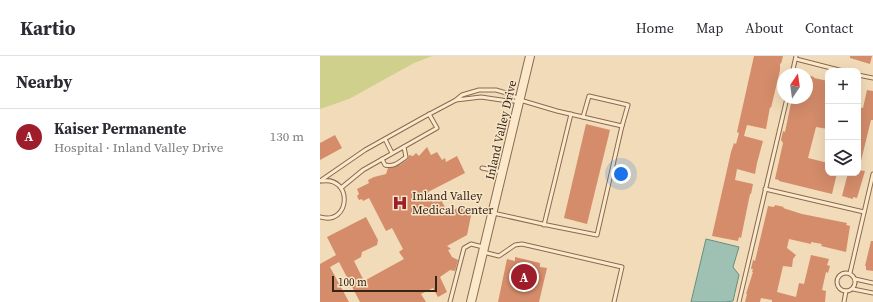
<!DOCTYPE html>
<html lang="en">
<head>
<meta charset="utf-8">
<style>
	body { margin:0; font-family:"Source Serif 4",serif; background:#f2f2f3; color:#2b2b33 }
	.controls { position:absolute; right:12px; top:12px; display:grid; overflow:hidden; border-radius:8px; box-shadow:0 4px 16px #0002 }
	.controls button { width:36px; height:36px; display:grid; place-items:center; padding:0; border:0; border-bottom:1px solid #e1e1e2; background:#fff; color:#2b2b33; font:20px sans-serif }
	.compass { position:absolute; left:457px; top:12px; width:36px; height:36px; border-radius:50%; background:#fff; box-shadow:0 4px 16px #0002; rotate:13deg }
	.scale { position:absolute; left:12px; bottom:10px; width:105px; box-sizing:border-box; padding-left:4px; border:2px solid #362419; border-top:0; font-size:11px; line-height:14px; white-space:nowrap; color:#362419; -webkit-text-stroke:3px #f8e6c8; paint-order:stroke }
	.you { position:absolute; left:301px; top:118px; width:14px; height:14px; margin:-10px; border:3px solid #fff; border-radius:50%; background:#1a73e8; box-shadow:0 0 0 6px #1a73e833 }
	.badge { display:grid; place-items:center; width:26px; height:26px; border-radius:50%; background:#9d1d2a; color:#fff; font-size:13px; font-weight:700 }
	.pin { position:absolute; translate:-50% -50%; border:2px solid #fff; box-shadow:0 1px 4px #0006 }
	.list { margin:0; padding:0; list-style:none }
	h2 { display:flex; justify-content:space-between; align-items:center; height:52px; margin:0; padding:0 16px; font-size:17px }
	h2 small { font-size:13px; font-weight:400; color:#7c7c81 }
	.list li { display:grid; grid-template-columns:26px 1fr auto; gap:12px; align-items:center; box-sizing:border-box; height:56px; padding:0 16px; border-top:1px solid #e1e1e2 }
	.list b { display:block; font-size:15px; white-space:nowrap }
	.list p { margin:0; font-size:13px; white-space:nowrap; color:#7c7c81 }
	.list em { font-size:13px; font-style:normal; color:#7c7c81 }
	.icon { flex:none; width:22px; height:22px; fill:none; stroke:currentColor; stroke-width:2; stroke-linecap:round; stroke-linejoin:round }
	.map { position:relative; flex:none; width:553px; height:246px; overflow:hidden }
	header { display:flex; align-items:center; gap:24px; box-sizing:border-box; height:56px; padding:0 20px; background:#fff; border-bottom:1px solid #e1e1e2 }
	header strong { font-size:19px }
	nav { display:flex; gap:22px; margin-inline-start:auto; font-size:14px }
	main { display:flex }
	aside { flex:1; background:#fff }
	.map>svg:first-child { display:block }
	.green { fill:#cfd08c }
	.water { fill:#9ec1b3; stroke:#658f80 }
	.building { fill:#d48c6a }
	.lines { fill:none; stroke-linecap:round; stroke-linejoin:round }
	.service-casing { stroke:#896a52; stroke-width:5 }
	.tertiary-casing { stroke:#896a52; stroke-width:10 }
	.service { stroke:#fce9cc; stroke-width:3 }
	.tertiary { stroke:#fce9cc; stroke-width:8 }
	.labels { text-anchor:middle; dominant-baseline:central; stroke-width:3; stroke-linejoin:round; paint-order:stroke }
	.street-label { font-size:12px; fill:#362419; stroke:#f8e6c8 }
	.poi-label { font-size:12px; fill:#362419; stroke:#f8e6c8; text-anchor:start }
</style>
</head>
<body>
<header>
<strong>Kartio</strong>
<nav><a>Home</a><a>Map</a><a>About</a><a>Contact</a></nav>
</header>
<main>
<aside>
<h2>Nearby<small></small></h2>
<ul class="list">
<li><span class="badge">A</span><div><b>Kaiser Permanente</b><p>Hospital · Inland Valley Drive</p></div><em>130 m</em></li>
</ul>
</aside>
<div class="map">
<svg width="553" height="246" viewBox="0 0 553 246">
	<rect width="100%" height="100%" fill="#f2dbb8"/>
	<polygon class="green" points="0,0 112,0 94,7 29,43 0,53"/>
	<polygon class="water" points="386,183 419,191 413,211 419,219 413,245 405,246 371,246"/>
	<g class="building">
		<polygon points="434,0 463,0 461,8 460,7 460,14 451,52 450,51 446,73 427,69 424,80 443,85 437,107 435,118 417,113 415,124 433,128 431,138 430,138 421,182 419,181 418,185 392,180 411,96 414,87 416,88 419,77 417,76"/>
		<polygon points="530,0 552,0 550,8 530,2"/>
		<polygon points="487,19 494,21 494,22 508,25 508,73 496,71 488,102 508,107 508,117 517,117 512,138 459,125 459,124 455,123 463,87 461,84 463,75 465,76 472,42 487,42"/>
		<polygon points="547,34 553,35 553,64 551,64 540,109 538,109 538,51 543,52"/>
		<polygon points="266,68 290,74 267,168 244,162"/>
		<polygon points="15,79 22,92 0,104 0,87"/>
		<polygon points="107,91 111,99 117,96 122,104 125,102 126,106 137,100 145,117 108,136 113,146 120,142 128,157 143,149 145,154 152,155 147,179 127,190 131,193 128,194 132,201 138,204 135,215 130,214 120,221 127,236 118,241 113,232 101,238 106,246 40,246 19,206 10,211 29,246 0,246 0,208 16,199 7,181 46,161 58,184 57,189 42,196 41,201 34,205 44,225 84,203 79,196 83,193 72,172 66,175 49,142 43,145 42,143 39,144 37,140 39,138 37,133 49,127 48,124 54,121 66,118 68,112 80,109 88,103 89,99 93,100 96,97 99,100"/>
		<polygon points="538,114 545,115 537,142 533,141 533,143 522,140 528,117 538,117"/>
		<polygon points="455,149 464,151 463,152 482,158 527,167 526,169 530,170 526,196 501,190 502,188 491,186 491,188 469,183 467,192 476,199 473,203 472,211 463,210 457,236 476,241 479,227 484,228 491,199 509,203 507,209 510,210 508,217 506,216 502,234 506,235 505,246 452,246 452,244 441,242 440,246 425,246 427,238 426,238 433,216 432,216 433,213 431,213 433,204 435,205 448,150 453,151 455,150"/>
		<polygon points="551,185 553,185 553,215 546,214 546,210 545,210"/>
		<polygon points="195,201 220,207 220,211 227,212 219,246 178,246 187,203 195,205"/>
	</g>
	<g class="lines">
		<g class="service-casing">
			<g id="service">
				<polyline points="476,3 523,15"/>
				<polyline points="472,18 476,0"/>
				<polyline points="538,19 553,22"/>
				<polyline points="136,44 161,41 188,45 199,45"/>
				<polyline points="263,61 269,40 308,49 302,70"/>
				<polyline points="65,83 72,97"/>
				<path d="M62,103L65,109C74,111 78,107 86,101L84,91"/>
				<polyline points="162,112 181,116"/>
				<polyline points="0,125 45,94 104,61 136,44 142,39 159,34 176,34 190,38 200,44 237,55 302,70 277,179 227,169 173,157"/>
				<polyline points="21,132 43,114 117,72 109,58"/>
				<polyline points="445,133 544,156"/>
				<path d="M0,161C31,170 33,120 2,125"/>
				<polyline points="224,169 251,58"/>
				<polyline points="163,196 179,200 195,189 202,188 302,211 294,246"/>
				<circle cx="526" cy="226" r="9"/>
				<polyline points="530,217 553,118"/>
				<polyline points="535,223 553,227"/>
				<polyline points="533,233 553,237"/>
				<polyline points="130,246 144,192 151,188 163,191"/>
				<polyline points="419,246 467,42"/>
				<polyline points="524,246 526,235"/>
			</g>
		</g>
		<g class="tertiary-casing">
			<polyline id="tertiary" points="151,246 210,0"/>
		</g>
		<use href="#service" class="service"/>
		<use href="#tertiary" class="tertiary"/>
	</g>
	<defs>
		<g id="hospital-bare" transform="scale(1.2)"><path d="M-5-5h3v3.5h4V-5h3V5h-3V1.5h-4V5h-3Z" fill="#9d1d2a" stroke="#f8e6c8" stroke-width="2.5" paint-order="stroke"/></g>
	</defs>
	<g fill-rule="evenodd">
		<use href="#hospital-bare" x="80" y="147"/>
	</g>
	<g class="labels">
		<g class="street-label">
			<text transform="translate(181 74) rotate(-77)">Inland Valley Drive</text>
		</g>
		<g class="poi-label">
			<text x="92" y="140">Inland Valley<tspan x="92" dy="14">Medical Center</tspan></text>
		</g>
	</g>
</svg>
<div class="controls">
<button>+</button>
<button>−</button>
<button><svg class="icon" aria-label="layers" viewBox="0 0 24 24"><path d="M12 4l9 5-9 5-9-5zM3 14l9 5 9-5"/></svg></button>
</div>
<svg class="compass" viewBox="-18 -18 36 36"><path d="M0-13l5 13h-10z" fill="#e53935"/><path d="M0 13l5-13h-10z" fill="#7c7c81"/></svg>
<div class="scale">100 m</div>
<div class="you"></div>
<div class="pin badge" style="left:204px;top:221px">A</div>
</div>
</main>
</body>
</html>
